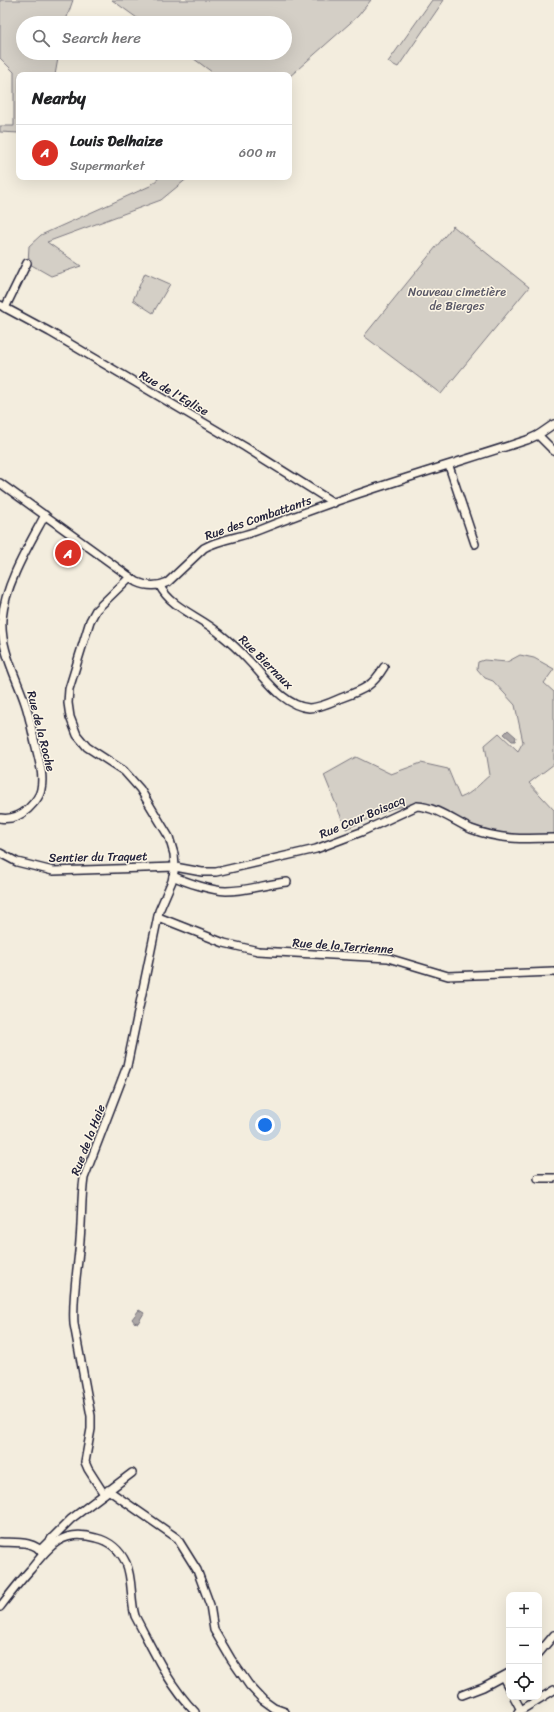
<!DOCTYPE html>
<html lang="en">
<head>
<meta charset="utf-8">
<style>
	body { margin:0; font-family:Sriracha,sans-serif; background:#f6f6f6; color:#202124 }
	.controls { position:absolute; right:12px; bottom:12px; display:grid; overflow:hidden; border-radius:8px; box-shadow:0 4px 16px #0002 }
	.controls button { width:36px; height:36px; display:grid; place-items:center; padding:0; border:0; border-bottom:1px solid #e0e0e0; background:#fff; color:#202124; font:20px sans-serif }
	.you { position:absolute; left:265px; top:1125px; width:14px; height:14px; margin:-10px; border:3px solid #fff; border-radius:50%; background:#1a73e8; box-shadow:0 0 0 6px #1a73e833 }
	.badge { display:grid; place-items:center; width:26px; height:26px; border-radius:50%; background:#d93025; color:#fff; font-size:13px; font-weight:700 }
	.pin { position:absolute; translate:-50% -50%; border:2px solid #fff; box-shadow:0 1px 4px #0006 }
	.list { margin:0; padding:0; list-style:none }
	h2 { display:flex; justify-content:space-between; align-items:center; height:52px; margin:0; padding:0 16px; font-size:17px }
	h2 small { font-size:13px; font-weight:400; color:#757577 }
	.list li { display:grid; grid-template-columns:26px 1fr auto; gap:12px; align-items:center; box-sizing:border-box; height:56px; padding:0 16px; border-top:1px solid #e0e0e0 }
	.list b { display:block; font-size:15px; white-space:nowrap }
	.list p { margin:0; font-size:13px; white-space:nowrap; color:#757577 }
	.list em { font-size:13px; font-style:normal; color:#757577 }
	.icon { flex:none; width:22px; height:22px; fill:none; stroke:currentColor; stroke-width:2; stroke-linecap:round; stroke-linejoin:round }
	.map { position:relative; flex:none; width:554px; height:1712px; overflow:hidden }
	.search { position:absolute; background:#fff; box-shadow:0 4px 16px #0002; left:16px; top:16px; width:276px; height:44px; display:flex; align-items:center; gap:10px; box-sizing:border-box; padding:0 14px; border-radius:22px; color:#757577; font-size:15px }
	.panel { position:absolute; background:#fff; box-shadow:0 4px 16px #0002; left:16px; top:72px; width:276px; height:108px; border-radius:8px }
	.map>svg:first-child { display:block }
	.green { fill:#d4cfc6; stroke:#7b7880 }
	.water { fill:#aca7a6; stroke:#75727b }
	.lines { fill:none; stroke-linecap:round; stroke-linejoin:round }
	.minor-casing { stroke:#22223b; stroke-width:10 }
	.minor { stroke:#fcf5e5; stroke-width:7 }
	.labels { text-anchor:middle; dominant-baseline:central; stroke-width:3; stroke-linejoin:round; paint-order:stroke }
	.park-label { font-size:12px; fill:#575665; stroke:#fcf5e5 }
	.street-label { font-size:12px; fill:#22223b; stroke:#fcf5e5 }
</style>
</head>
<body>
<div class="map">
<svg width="554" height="1712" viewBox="0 0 554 1712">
	<rect width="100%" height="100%" fill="#f3edde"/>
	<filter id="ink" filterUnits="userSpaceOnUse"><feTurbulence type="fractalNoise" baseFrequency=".025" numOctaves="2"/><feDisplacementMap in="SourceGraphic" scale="8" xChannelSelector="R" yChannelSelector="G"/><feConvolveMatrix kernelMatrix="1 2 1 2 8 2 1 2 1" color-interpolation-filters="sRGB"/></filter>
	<g filter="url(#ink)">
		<g class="green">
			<polygon points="0,0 73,0 65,23 23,23 23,53 59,53 55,75 19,75 19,133 0,132 0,126 14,126 14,72 0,58"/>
			<polygon points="112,0 371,0 358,16 289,77 289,75 216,75 186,53 285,53 285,23 144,23"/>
			<polygon points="432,0 444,0 398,67 388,62"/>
			<polygon points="160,177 189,177 161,200 47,242 81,266 51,276 28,263 29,246 41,235 150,186"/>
			<polygon points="453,226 529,287 441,394 364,336"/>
			<polygon points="145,273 170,284 153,313 133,300"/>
			<path d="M520,655L534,658L554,669L544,683L554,692V764L529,783L554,810V835L506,838L469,828L415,803L391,809L346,829L324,775L356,757L391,774L421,763L448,769L460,798C473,793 479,784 490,775L485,745L499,733L518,751L523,742L515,705L493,681L485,678L477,669L478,662L484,660L507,662Z"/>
		</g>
		<g class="water">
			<polygon points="508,730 516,737 515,741 512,741 504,734"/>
			<polygon points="139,1310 144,1313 138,1323 136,1322 135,1323 132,1319"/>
		</g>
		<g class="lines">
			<g class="minor-casing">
				<g id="minor">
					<polyline points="0,305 50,332 245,447 334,503"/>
					<polyline points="5,308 27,263"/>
					<polyline points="538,435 554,451"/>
					<polyline points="449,466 475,544"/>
					<path d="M0,483L137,582C148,587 157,587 168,582L204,548C219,539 242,537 259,530C346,495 437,469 527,440L538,435L554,424"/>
					<path d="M160,586C171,608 201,617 219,633C229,641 239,650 248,660C265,677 283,706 309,708C320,708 332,702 341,698C363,690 372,687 384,667"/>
					<path d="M0,818C11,820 20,816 28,809C33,804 40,797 41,789C44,775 39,761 36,747C32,733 30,717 25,703C16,676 0,649 2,619C5,584 29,545 45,515"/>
					<path d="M0,853L17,862L53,871L175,867L202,872H216L316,849L361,832L417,806C436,807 454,821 471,829C500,840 524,839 554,838"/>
					<path d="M173,876C185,882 213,891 226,891C247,891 266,884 287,882"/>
					<polyline points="158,917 224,943 258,951 388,958 448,976 554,972"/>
					<polyline points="538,1178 554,1178"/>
					<polyline points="108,1490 177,1538 197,1570 210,1605 214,1630 231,1659 249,1685 263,1700 274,1708 285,1712"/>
					<path d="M104,1494L88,1469L85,1462L91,1429V1416L74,1324C72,1296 78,1268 80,1240C82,1219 81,1198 84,1178L127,1066L159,911L172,881L175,867L174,854L169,837L140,789L124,771L87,747L77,735L70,717L68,703L69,689L90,621L96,610L130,577"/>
					<path d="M0,1542C13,1543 35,1540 42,1553"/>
					<polyline points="40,1550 71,1519 132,1473"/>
					<path d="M0,1607C10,1594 20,1581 31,1569C50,1545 64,1528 96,1538C109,1541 120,1550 126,1563C133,1579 130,1599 135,1616C153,1650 168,1684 195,1712"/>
					<polyline points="539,1653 554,1635"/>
					<polyline points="503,1677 509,1688"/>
					<polyline points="462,1695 483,1687 509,1673"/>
					<polyline points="514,1697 521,1710"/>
					<polyline points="518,1712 554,1690"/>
				</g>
			</g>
			<use href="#minor" class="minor"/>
		</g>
	</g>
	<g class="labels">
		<g class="park-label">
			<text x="457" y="292">Nouveau cimetière<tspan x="457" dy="14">de Bierges</tspan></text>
		</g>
		<g class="street-label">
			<text transform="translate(174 393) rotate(30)">Rue de l'Eglise</text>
			<text transform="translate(258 518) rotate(-19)">Rue des Combattants</text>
			<text transform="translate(266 662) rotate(45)">Rue Biernaux</text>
			<text transform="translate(41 731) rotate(76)">Rue de la Roche</text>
			<text transform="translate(362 817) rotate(-23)">Rue Cour Boisacq</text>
			<text transform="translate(98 857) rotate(-1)">Sentier du Traquet</text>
			<text transform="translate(343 946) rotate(4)">Rue de la Terrienne</text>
			<text transform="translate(88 1140) rotate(-69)">Rue de la Haie</text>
		</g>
	</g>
</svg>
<div class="controls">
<button>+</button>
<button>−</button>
<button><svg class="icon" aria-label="locate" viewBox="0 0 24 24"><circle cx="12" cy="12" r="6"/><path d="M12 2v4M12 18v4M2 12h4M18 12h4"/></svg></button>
</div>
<div class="you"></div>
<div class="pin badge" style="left:68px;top:553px">A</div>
<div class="search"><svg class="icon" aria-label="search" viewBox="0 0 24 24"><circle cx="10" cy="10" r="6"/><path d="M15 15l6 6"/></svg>Search here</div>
<section class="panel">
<h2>Nearby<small></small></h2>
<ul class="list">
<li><span class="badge">A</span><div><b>Louis Delhaize</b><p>Supermarket</p></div><em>600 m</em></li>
</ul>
</section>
</div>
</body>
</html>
